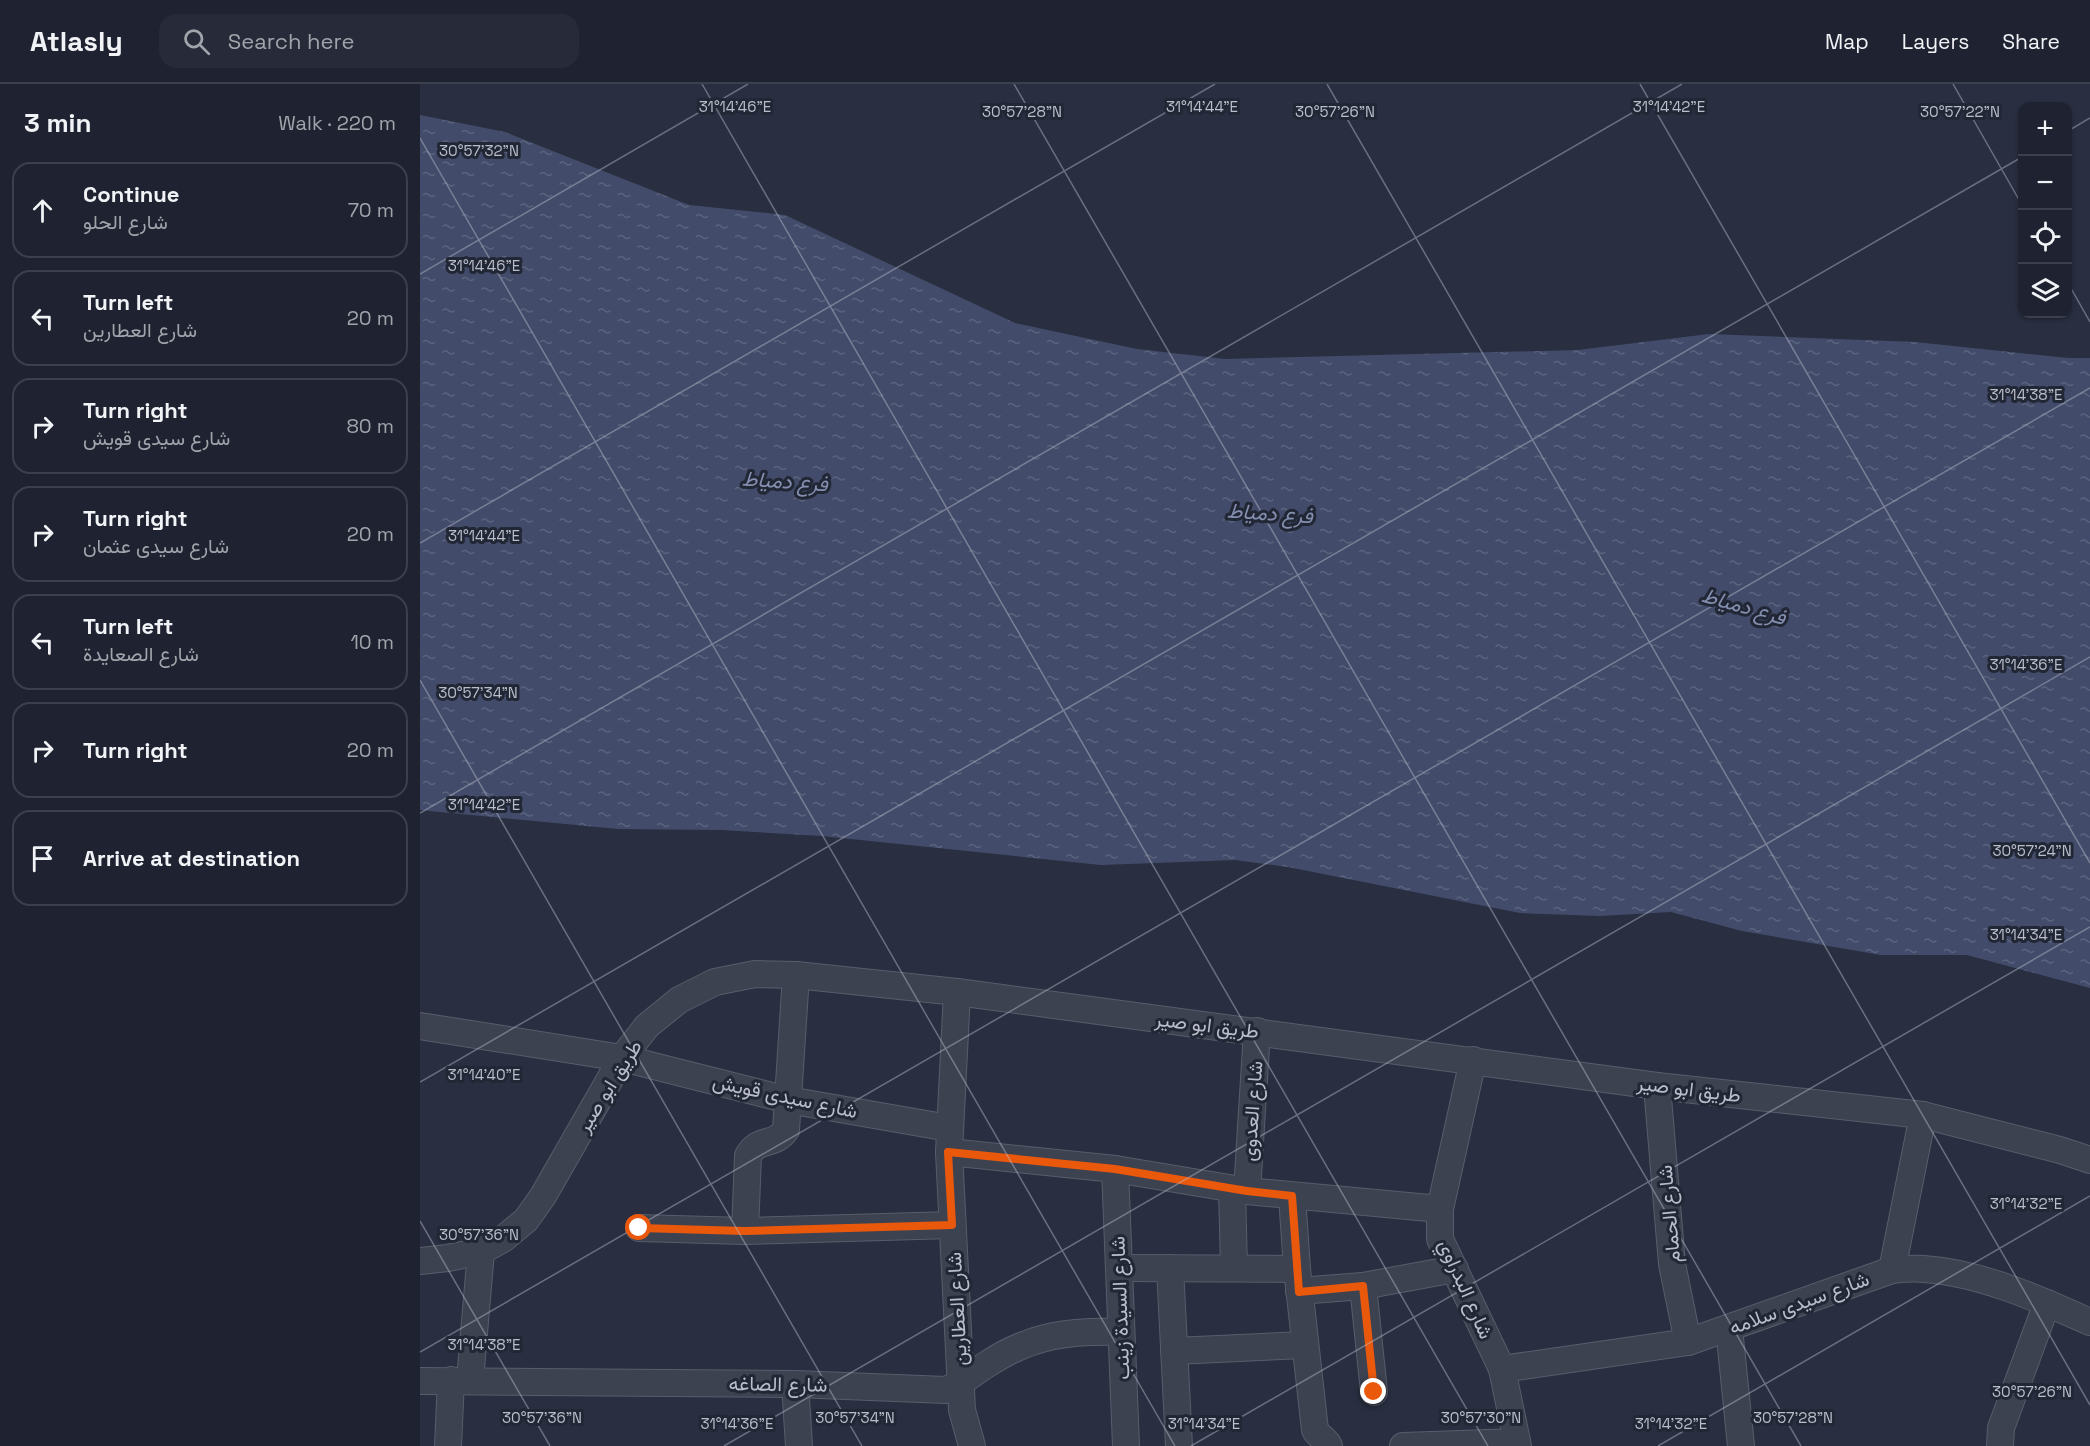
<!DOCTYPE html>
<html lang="en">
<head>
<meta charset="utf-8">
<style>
	body { margin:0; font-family:"Space Grotesk",Vazirmatn,sans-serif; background:#272b39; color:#f1f3f6 }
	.controls { position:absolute; right:18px; top:18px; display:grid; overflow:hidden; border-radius:12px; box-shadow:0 2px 4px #0004 }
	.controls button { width:54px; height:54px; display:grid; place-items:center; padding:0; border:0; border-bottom:2px solid #3c404d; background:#1f2331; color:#f1f3f6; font:30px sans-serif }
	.stop { position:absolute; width:18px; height:18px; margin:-14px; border:4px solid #ea580c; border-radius:50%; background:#fff }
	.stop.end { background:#ea580c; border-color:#fff; box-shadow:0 2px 6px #0008 }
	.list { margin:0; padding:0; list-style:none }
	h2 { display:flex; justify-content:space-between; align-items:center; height:78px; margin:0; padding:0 24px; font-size:26px }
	h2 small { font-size:20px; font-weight:400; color:#a1a4ab }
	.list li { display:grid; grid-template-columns:39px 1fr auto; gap:18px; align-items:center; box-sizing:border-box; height:96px; margin:0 12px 12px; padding:0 12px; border:2px solid #3c404d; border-radius:18px }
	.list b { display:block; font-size:22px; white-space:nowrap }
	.list p { margin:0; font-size:20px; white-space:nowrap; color:#a1a4ab }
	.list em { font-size:20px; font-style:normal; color:#a1a4ab }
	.icon { flex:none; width:33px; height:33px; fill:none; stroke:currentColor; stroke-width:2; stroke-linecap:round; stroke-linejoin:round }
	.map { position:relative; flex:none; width:1670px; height:1362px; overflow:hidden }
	header { display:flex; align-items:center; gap:36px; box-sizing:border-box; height:84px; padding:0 30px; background:#1f2331; border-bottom:2px solid #3c404d }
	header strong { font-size:28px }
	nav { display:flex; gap:33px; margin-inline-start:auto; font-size:21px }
	.search { width:420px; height:54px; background:#272b39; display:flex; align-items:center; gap:15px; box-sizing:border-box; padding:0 21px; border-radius:18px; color:#a1a4ab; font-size:22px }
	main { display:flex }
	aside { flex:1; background:#1f2331 }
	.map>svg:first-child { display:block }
	.water { fill:url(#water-ripples) }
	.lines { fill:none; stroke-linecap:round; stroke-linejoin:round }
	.street-casing { stroke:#585d6b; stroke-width:28 }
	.street { stroke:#3d4251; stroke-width:26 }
	.route { stroke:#ea580c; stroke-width:8 }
	.ticks { fill:none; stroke:#babecb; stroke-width:1.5; stroke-opacity:0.45 }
	.labels { text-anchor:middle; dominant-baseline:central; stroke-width:6; stroke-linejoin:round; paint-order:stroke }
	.street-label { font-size:20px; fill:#babecb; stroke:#222736 }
	.water-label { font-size:21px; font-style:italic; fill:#848faf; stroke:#222736 }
	.ticks-label { font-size:15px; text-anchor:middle; fill:#babecb; stroke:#222736; stroke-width:6; stroke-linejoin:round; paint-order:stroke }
</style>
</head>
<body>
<header>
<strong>Atlasly</strong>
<div class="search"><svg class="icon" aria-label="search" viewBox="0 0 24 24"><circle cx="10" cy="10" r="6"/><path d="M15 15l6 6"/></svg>Search here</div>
<nav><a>Map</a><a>Layers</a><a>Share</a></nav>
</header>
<main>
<aside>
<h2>3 min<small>Walk · 220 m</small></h2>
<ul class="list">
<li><svg class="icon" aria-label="ahead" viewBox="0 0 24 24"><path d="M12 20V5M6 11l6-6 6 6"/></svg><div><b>Continue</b><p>شارع الحلو</p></div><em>70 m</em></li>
<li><svg class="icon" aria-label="left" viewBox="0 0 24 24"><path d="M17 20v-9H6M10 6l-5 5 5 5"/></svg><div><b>Turn left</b><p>شارع العطارين</p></div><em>20 m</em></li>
<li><svg class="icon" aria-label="right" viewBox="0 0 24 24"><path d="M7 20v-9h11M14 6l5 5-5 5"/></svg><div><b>Turn right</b><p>شارع سيدى قويش</p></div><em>80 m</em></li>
<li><svg class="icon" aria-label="right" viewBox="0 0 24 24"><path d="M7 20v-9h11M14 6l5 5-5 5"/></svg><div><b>Turn right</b><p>شارع سيدى عثمان</p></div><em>20 m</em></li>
<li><svg class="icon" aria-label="left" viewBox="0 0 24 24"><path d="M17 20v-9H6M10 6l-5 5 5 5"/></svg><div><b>Turn left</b><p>شارع الصعايدة</p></div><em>10 m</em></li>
<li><svg class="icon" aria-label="right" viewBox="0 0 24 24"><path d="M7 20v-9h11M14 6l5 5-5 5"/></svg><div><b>Turn right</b></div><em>20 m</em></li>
<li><svg class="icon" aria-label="arrive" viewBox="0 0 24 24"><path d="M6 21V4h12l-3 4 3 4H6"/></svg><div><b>Arrive at destination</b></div></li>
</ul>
</aside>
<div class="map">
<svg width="1670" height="1362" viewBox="0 0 1670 1362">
	<defs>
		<pattern id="water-ripples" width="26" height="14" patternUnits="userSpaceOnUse" patternTransform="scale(1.5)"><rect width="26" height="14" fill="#424c6a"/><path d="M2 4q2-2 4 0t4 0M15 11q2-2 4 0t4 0" fill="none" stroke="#5b647e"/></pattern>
	</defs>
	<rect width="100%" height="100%" fill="#292f41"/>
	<polygon class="water" points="0,31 85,48 269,121 365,131 595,239 717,265 805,275 1158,266 1289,250 1495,258 1648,274 1670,274 1670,904 1547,871 1461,871 1322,847 1251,828 1180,832 1100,829 868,783 815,776 681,781 402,752 302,746 198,745 0,726"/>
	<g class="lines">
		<g class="street-casing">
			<g id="street">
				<polyline points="537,908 529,1068 542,1326 552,1362"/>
				<polyline points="0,942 202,974 368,1016 529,1044"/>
				<polyline points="1053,976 1020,1125 1020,1155 1082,1285 1098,1362"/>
				<polyline points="1237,1002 1252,1180 1268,1258"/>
				<polyline points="529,1068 695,1085 827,1107 1020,1125"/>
				<polyline points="695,1085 706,1362"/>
				<polyline points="812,1105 814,1184"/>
				<polyline points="827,1107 837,947"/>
				<path d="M872,1112L877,1185L895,1346C899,1353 906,1355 909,1362"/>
				<polyline points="219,1144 325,1147 532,1141"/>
				<path d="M325,1147L328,1072C337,1053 354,1063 366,1046L376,891"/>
				<polyline points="0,1177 28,1174 61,1167 83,1155 106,1136 123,1112 202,974 227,942 259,916 295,898 335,890 376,891 537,908 1237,1002 1503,1031 1640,1066 1670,1076"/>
				<polyline points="699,1184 877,1185"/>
				<polyline points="750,1184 759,1362"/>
				<polyline points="1472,1186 1503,1031"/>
				<polyline points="943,1202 954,1308"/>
				<polyline points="879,1207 943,1202 1035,1185"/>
				<polyline points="1309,1244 1321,1362"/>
				<polyline points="754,1267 885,1261"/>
				<path d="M1082,1285L1268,1258L1472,1186C1482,1185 1494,1184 1504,1185C1562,1189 1618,1215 1670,1238"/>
				<polyline points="50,1296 61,1167"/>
				<path d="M0,1297L375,1300L526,1306C543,1299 554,1288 569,1279C612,1251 651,1246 701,1248"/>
				<polyline points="375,1300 379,1362"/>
				<polyline points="28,1362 31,1296"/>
				<polyline points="983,1362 1097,1358"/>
				<polyline points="1580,1362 1581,1344 1627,1219"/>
			</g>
		</g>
		<use href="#street" class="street"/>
	</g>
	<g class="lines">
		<polyline class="route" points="219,1144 325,1147 532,1141 528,1068 695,1085 827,1107 872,1112 879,1208 943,1202 954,1308"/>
	</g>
	<path class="ticks" d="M282,0L1068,1362M594,0L1381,1362M907,0L1670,1321M1220,0L1670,779M1533,0L1602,121M1648,47L1670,34M0,54L755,1362M0,190L328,0M1648,199L1670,238M0,459L795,0M0,596L442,1362M0,729L1262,0M0,998L1602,73M0,1137L130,1362M0,1268L1670,304M304,1362L1670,573M771,1362L1670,843M1238,1362L1670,1112"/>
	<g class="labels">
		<g class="street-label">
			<text transform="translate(787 941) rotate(7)">طريق ابو صير</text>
			<text transform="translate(189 1002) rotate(-58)">طريق ابو صير</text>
			<text transform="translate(1269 1005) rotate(7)">طريق ابو صير</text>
			<text transform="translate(365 1012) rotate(12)">شارع سيدى قويش</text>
			<text transform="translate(832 1027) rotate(-86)">شارع العدوى</text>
			<text transform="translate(1249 1130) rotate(-95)">شارع الحمام</text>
			<text transform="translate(1046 1205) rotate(66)">شارع البدراوي</text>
			<text transform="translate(1379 1219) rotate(-20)">شارع سيدى سلامه</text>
			<text transform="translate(700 1224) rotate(-92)">شارع السيدة زينب</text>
			<text transform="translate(537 1225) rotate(-93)">شارع العطارين</text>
			<text transform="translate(358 1300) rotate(1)">شارع الصاغه</text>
		</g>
		<g class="water-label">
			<text transform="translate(365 397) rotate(4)">فرع دمياط</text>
			<text transform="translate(850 429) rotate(4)">فرع دمياط</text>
			<text transform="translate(1324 522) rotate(16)">فرع دمياط</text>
		</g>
	</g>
	<g class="ticks-label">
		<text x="782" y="28">31°14'44"E</text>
		<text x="1249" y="28">31°14'42"E</text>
		<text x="315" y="28">31°14'46"E</text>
		<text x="915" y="33">30°57'26"N</text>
		<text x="602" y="33">30°57'28"N</text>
		<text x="1540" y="33">30°57'22"N</text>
		<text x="59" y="72">30°57'32"N</text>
		<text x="64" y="187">31°14'46"E</text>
		<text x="1606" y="316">31°14'38"E</text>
		<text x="64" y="457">31°14'44"E</text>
		<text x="1606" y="586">31°14'36"E</text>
		<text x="58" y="614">30°57'34"N</text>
		<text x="64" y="726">31°14'42"E</text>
		<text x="1612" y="772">30°57'24"N</text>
		<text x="1606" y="856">31°14'34"E</text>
		<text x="64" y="996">31°14'40"E</text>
		<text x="1606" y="1125">31°14'32"E</text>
		<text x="59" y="1156">30°57'36"N</text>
		<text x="64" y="1266">31°14'38"E</text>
		<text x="1612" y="1313">30°57'26"N</text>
		<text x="122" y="1339">30°57'36"N</text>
		<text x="435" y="1339">30°57'34"N</text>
		<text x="1061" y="1339">30°57'30"N</text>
		<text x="1373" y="1339">30°57'28"N</text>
		<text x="317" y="1345">31°14'36"E</text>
		<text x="784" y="1345">31°14'34"E</text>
		<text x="1251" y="1345">31°14'32"E</text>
	</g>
</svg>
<div class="controls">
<button>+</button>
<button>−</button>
<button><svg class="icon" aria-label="locate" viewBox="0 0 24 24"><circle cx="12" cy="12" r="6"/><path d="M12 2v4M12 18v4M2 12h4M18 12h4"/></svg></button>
<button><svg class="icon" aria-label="layers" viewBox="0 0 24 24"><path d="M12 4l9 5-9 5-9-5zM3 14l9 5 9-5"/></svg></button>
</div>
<div class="stop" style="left:219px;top:1144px"></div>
<div class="stop end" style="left:954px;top:1308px"></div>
</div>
</main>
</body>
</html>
